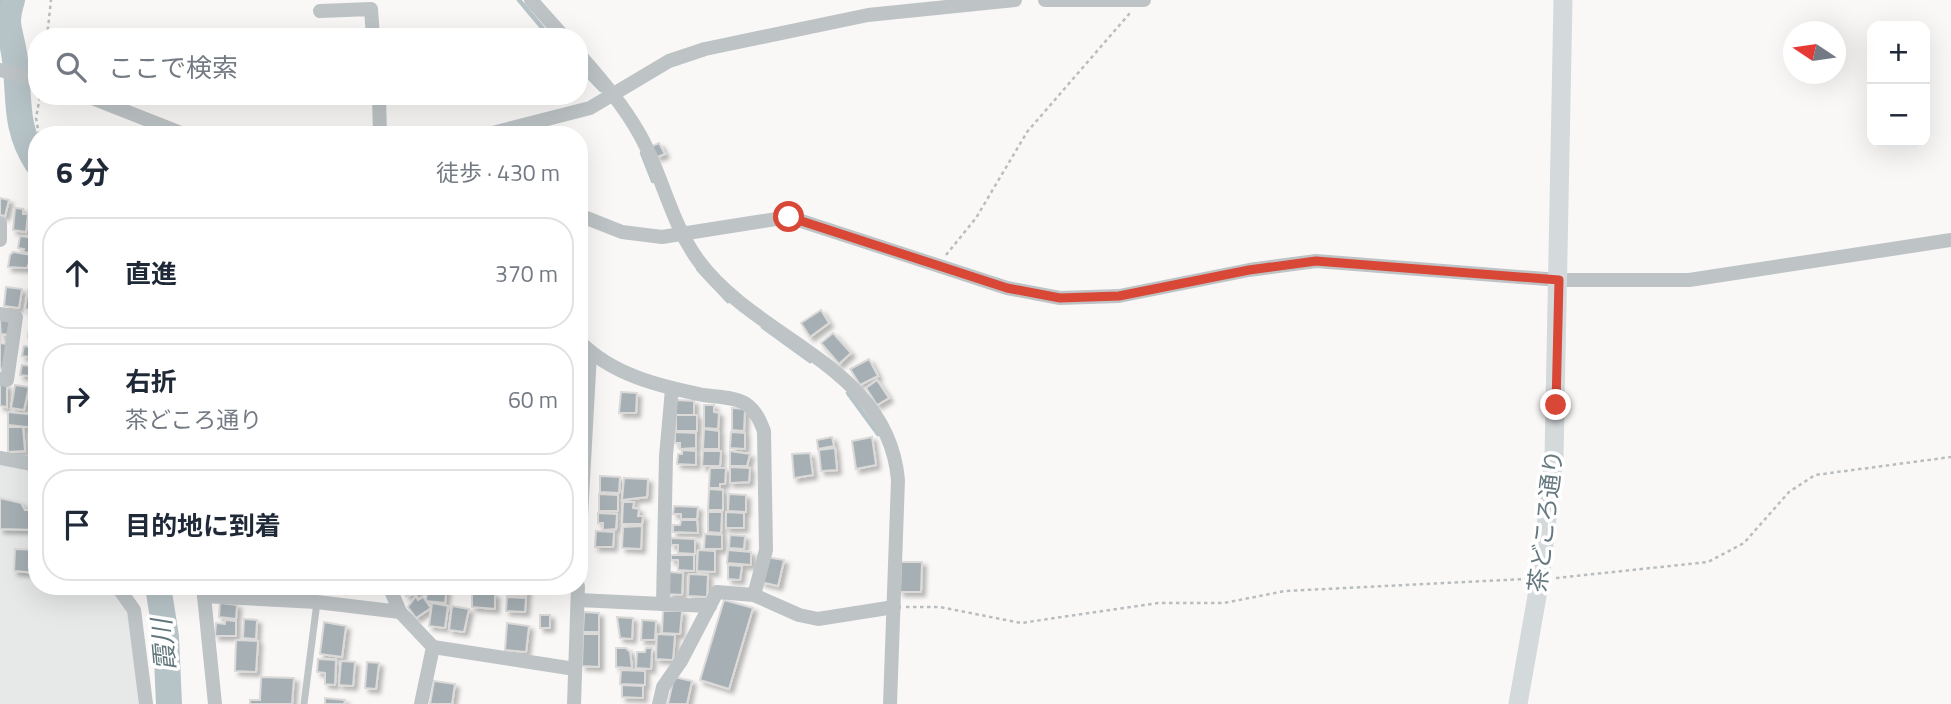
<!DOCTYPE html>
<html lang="ja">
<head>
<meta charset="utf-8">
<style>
	body { margin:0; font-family:"Titillium Web","Noto Sans JP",sans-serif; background:#f2f2f3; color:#1f2937 }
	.controls { position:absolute; right:21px; top:21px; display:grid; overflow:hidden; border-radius:14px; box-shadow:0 7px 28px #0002 }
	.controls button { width:63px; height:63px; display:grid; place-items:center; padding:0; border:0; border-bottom:2px solid #e0e1e3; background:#fff; color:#1f2937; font:35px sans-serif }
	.compass { position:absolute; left:1783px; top:21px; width:63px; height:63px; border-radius:50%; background:#fff; box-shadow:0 7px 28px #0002; rotate:283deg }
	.stop { position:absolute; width:21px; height:21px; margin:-16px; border:5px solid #d94737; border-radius:50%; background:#fff }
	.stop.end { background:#d94737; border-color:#fff; box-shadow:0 2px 7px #0008 }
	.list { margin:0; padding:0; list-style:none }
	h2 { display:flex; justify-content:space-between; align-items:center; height:91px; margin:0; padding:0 28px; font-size:30px }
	h2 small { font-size:23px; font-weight:400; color:#747a83 }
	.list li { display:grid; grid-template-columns:46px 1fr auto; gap:21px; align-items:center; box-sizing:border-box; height:112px; margin:0 14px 14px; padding:0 14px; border:2px solid #e0e1e3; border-radius:28px }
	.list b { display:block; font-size:26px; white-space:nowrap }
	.list p { margin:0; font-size:23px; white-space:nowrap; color:#747a83 }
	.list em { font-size:23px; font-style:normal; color:#747a83 }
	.icon { flex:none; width:38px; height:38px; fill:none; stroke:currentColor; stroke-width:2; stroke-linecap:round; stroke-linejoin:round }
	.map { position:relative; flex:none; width:1951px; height:704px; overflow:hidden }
	.search { position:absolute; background:#fff; box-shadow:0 7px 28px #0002; left:28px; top:28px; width:560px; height:77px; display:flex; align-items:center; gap:18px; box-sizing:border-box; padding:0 24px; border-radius:28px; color:#747a83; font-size:26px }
	.panel { position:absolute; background:#fff; box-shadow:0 7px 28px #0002; left:28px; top:126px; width:560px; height:469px; border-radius:28px }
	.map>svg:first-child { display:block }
	.built { fill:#e7e8e8 }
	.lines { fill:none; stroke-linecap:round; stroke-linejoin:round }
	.stream { stroke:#b7c4c7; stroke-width:4.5 }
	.river { stroke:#b7c4c7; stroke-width:26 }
	.building { fill:#a5afb4; stroke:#dbdad9; stroke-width:2; filter:url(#shadow) }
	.path { stroke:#b9bdbf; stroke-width:2.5; stroke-dasharray:3.5 3.5; stroke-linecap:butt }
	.lane { stroke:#bec4c6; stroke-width:7 }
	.street { stroke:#bec4c6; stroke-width:14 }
	.secondary { stroke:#d4d9dc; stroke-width:19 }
	.route { stroke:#d94737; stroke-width:9 }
	.labels { text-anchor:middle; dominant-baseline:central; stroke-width:7; stroke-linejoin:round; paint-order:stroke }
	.street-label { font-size:24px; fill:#667880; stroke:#fff }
	.water-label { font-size:26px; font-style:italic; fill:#60767a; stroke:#fff }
</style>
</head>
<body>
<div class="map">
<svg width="1951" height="704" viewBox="0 0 1951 704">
	<defs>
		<filter id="shadow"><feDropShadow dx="4" dy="4" stdDeviation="2" flood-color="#0004"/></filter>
	</defs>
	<rect width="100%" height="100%" fill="#f9f8f7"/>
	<polygon class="built" points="0,463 37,470 37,586 112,586 130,612 142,704 0,704"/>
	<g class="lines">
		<g class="stream">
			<polyline points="519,0 550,37"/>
			<polyline points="0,22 6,20"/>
			<polyline points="579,67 601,90"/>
			<polyline points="642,153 653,181"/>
			<polyline points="698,269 728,301"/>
			<polyline points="763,327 810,361"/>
			<polyline points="848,393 878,434"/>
		</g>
		<g class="river">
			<path d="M12,0C4,26 10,28 14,53C21,94 12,124 37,163"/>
			<polyline points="158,586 166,637 169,704"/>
		</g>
	</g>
	<g class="building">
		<polygon points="397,30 397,37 379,37 379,31"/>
		<polygon points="360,129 360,135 343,135 342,130"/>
		<polygon points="659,143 665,154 657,157 652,146"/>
		<polygon points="0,198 9,200 5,216 0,215"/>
		<polygon points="15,208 23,209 23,214 28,214 26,232 13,230"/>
		<polygon points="20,236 37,238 35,254 23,252 24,249 18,248"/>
		<polygon points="13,252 32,255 27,268 8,267 10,255"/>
		<polygon points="6,287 22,289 19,308 4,306"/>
		<polygon points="28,290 37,291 37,310 25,309"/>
		<polygon points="821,310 829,323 810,337 801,323"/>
		<polygon points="0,319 12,320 11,335 2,334 1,342"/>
		<polygon points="30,322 37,324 37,338 28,337"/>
		<polygon points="833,333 851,353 839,364 821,343"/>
		<polygon points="33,339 37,340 37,358 22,356 24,346 32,347"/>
		<polygon points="0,343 7,344 3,369 0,368"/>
		<polygon points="31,359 37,360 37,377 20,375 22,365 30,366"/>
		<polygon points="869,359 878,376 860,385 850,369"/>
		<polygon points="877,380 889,398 877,405 866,388"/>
		<polygon points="0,384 7,385 7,407 0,406"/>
		<polygon points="15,385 29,387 24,410 11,408"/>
		<polygon points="33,388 37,389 37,412 30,410"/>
		<polygon points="621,392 637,393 636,413 619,413"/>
		<polygon points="676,400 694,401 694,415 676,415"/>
		<polygon points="704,405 714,405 714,412 719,413 718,429 704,428"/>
		<polygon points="732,408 745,409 744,431 732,430"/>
		<polygon points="8,412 37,415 37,428 8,425"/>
		<rect x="676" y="415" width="21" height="16"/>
		<polygon points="8,427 23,427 25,451 8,452"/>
		<polygon points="704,429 719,431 719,449 703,449"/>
		<polygon points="675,432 696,433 696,448 680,449 680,443 675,443"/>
		<polygon points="731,432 745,433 745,449 730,448"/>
		<polygon points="832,437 834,446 818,449 817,440"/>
		<polygon points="872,437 876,465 856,469 852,441"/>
		<polygon points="835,448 837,470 821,471 819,450"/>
		<polygon points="682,450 696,451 696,465 677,464 678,454 682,454"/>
		<polygon points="703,451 721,451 720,466 702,466"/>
		<polygon points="730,451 750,454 747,466 730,466"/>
		<polygon points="810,453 813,475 794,478 792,454"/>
		<polygon points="730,467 750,468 749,482 730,483"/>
		<polygon points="710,468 726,468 725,484 720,484 720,488 709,488"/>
		<polygon points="600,476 620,477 619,493 600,492"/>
		<polygon points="624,478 648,479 647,497 622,500"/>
		<polygon points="709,489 723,490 723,510 708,510"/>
		<polygon points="599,494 618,495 618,511 599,511"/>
		<polygon points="729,494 746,495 746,512 728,511"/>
		<polygon points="0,498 21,503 25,510 37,510 37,530 0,529"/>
		<polygon points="623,502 634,502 633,508 639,509 638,516 643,516 642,524 622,524"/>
		<polygon points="674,506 698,507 697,519 681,519 681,514 673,514"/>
		<polygon points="708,512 722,512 721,533 708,532"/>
		<polygon points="726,512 744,513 744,528 726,528"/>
		<polygon points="598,513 617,514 616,529 603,530 603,523 598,523"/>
		<polygon points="681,520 697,520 698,533 673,532 673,525 680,525"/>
		<polygon points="642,526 641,549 622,548 623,527"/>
		<polygon points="596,531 614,532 613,547 595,547"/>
		<polygon points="705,534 722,535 722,549 704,549"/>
		<polygon points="730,535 745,536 744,549 729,548"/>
		<polygon points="671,538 695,539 695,554 678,553 678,545 671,545"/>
		<polygon points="15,549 37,550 37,573 14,571"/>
		<polygon points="698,550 715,551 715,572 697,571"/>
		<polygon points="728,550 751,552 751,565 727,563"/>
		<polygon points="671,555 694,555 694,571 678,570 678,560 671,560"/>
		<polygon points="766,557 784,560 778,586 761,582"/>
		<polygon points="901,562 922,562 921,592 900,592"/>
		<polygon points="728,565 742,566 740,580 728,579"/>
		<polygon points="669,572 683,573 682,595 668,594"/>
		<polygon points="689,574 708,575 707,597 688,596"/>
		<polygon points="259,586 277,586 276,591 258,590"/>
		<polygon points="400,586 419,586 420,593 406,596 405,588"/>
		<polygon points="427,586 447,586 445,603 426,601"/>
		<polygon points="472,586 490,586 490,592 472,591"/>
		<polygon points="507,586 527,586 526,596 507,595"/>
		<polygon points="472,593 495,594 495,609 472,607"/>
		<polygon points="416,596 418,600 423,597 431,608 416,618 408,607"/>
		<polygon points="507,597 526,598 525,612 506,611"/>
		<polygon points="724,600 753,608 729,689 700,680"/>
		<polygon points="220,603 237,605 236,619 219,617"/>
		<polygon points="432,603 448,606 445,628 429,626"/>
		<polygon points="452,606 469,609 464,632 449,630"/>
		<polygon points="663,611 682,611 680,634 662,633"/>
		<polygon points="584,612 599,613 599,632 583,632"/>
		<rect x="540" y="615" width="10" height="13"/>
		<polygon points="617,617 633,618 632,639 620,638"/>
		<polygon points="244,619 257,620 256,639 243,638"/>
		<polygon points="225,620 236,621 236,636 215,636 216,623 225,624"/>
		<polygon points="642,620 656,621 655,640 641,640"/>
		<polygon points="324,622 346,626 342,657 320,654"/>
		<polygon points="507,623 529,626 526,652 505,650"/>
		<polygon points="583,634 599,634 599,667 582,666"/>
		<polygon points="657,634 675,635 673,660 656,659"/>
		<polygon points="236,640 258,641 256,672 235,671"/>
		<polygon points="616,648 626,648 630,652 632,668 616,667"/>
		<polygon points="646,648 652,648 651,669 636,668 637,652 645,652"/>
		<polygon points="318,659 336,660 335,685 325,684 325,673 317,672"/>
		<polygon points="341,661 355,662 353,686 339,685"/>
		<polygon points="367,662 379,663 376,689 365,688"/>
		<polygon points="621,670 645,671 645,685 620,684"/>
		<polygon points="261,677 294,678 292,704 250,704 250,700 260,700"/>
		<polygon points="674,677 692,681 687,704 668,704"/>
		<polygon points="434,681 455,684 452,704 430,704"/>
		<polygon points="622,685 643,686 643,698 622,697"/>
		<polygon points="325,698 345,700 344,704 325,704"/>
	</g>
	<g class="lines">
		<g class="path">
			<polyline points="0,3 0,0"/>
			<polyline points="47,37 51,0"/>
			<polyline points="39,135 36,118 40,96"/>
			<polyline points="946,255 976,218 1027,132 1130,13"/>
			<polyline points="1556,578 1708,562 1744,543 1789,492 1815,475 1951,457"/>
			<polyline points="906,607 940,607 1021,623 1158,603 1224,603 1285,591 1525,579"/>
		</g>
		<polyline class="lane" points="304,704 317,602"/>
		<g class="street">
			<polyline points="531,0 564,37"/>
			<polyline points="1045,0 1144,0"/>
			<polyline points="320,11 371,9 373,37"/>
			<path d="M579,54C601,79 624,106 640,135C662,174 671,223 698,260C757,341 888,365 898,480L890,704"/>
			<polyline points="0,70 37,80"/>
			<polyline points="87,96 186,135"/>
			<polyline points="379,96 380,135"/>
			<polyline points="485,135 590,108 669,61 705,49 868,15 1015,0"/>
			<polyline points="579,215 622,232 662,237 789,217 1007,288 1060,298 1119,296 1249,270 1316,261 1559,280 1689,280 1951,240"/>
			<polyline points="0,223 0,240"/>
			<polyline points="0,314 16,317 7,380 0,379"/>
			<path d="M579,341C612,375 659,386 703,395C716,397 736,397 746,404C756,411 760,421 764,431L766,550L754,595"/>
			<polyline points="0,458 37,465"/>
			<polyline points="579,552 590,353"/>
			<polyline points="117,586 134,610 146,704"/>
			<polyline points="203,586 215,704"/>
			<polyline points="389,586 400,612 433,647 421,704"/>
			<polyline points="204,596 317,602 400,612"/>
			<polyline points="578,600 663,604 666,456 672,389"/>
			<polyline points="663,604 710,606"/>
			<polyline points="433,647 575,669"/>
			<polyline points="574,704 578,586"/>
			<polyline points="659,704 663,687 681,661 717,592 754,595 799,615 818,619 894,607"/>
		</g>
		<polyline class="secondary" points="1518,704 1540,579 1554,457 1563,0"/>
	</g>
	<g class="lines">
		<polyline class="route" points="789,217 1007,288 1060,298 1119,296 1249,270 1316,261 1559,280 1556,405"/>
	</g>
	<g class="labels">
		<g class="street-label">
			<text transform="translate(1545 521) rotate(-83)">茶どころ通り</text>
		</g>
		<g class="water-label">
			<text transform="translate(163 645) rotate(-95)">霞川</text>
		</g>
	</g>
</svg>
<div class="controls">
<button>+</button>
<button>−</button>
</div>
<svg class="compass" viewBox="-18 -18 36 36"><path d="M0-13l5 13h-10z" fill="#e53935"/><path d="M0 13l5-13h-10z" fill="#747a83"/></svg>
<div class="stop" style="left:789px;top:217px"></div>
<div class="stop end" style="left:1556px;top:405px"></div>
<div class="search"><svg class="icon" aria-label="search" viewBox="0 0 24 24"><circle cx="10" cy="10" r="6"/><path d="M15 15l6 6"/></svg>ここで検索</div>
<section class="panel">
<h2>6 分<small>徒歩 · 430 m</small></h2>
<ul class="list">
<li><svg class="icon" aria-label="ahead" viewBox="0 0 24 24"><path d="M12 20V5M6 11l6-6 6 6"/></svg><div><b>直進</b></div><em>370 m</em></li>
<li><svg class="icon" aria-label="right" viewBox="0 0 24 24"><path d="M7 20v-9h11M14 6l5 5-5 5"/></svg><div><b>右折</b><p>茶どころ通り</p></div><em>60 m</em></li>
<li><svg class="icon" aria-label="arrive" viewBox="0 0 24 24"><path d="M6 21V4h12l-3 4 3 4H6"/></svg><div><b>目的地に到着</b></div></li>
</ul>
</section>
</div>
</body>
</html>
